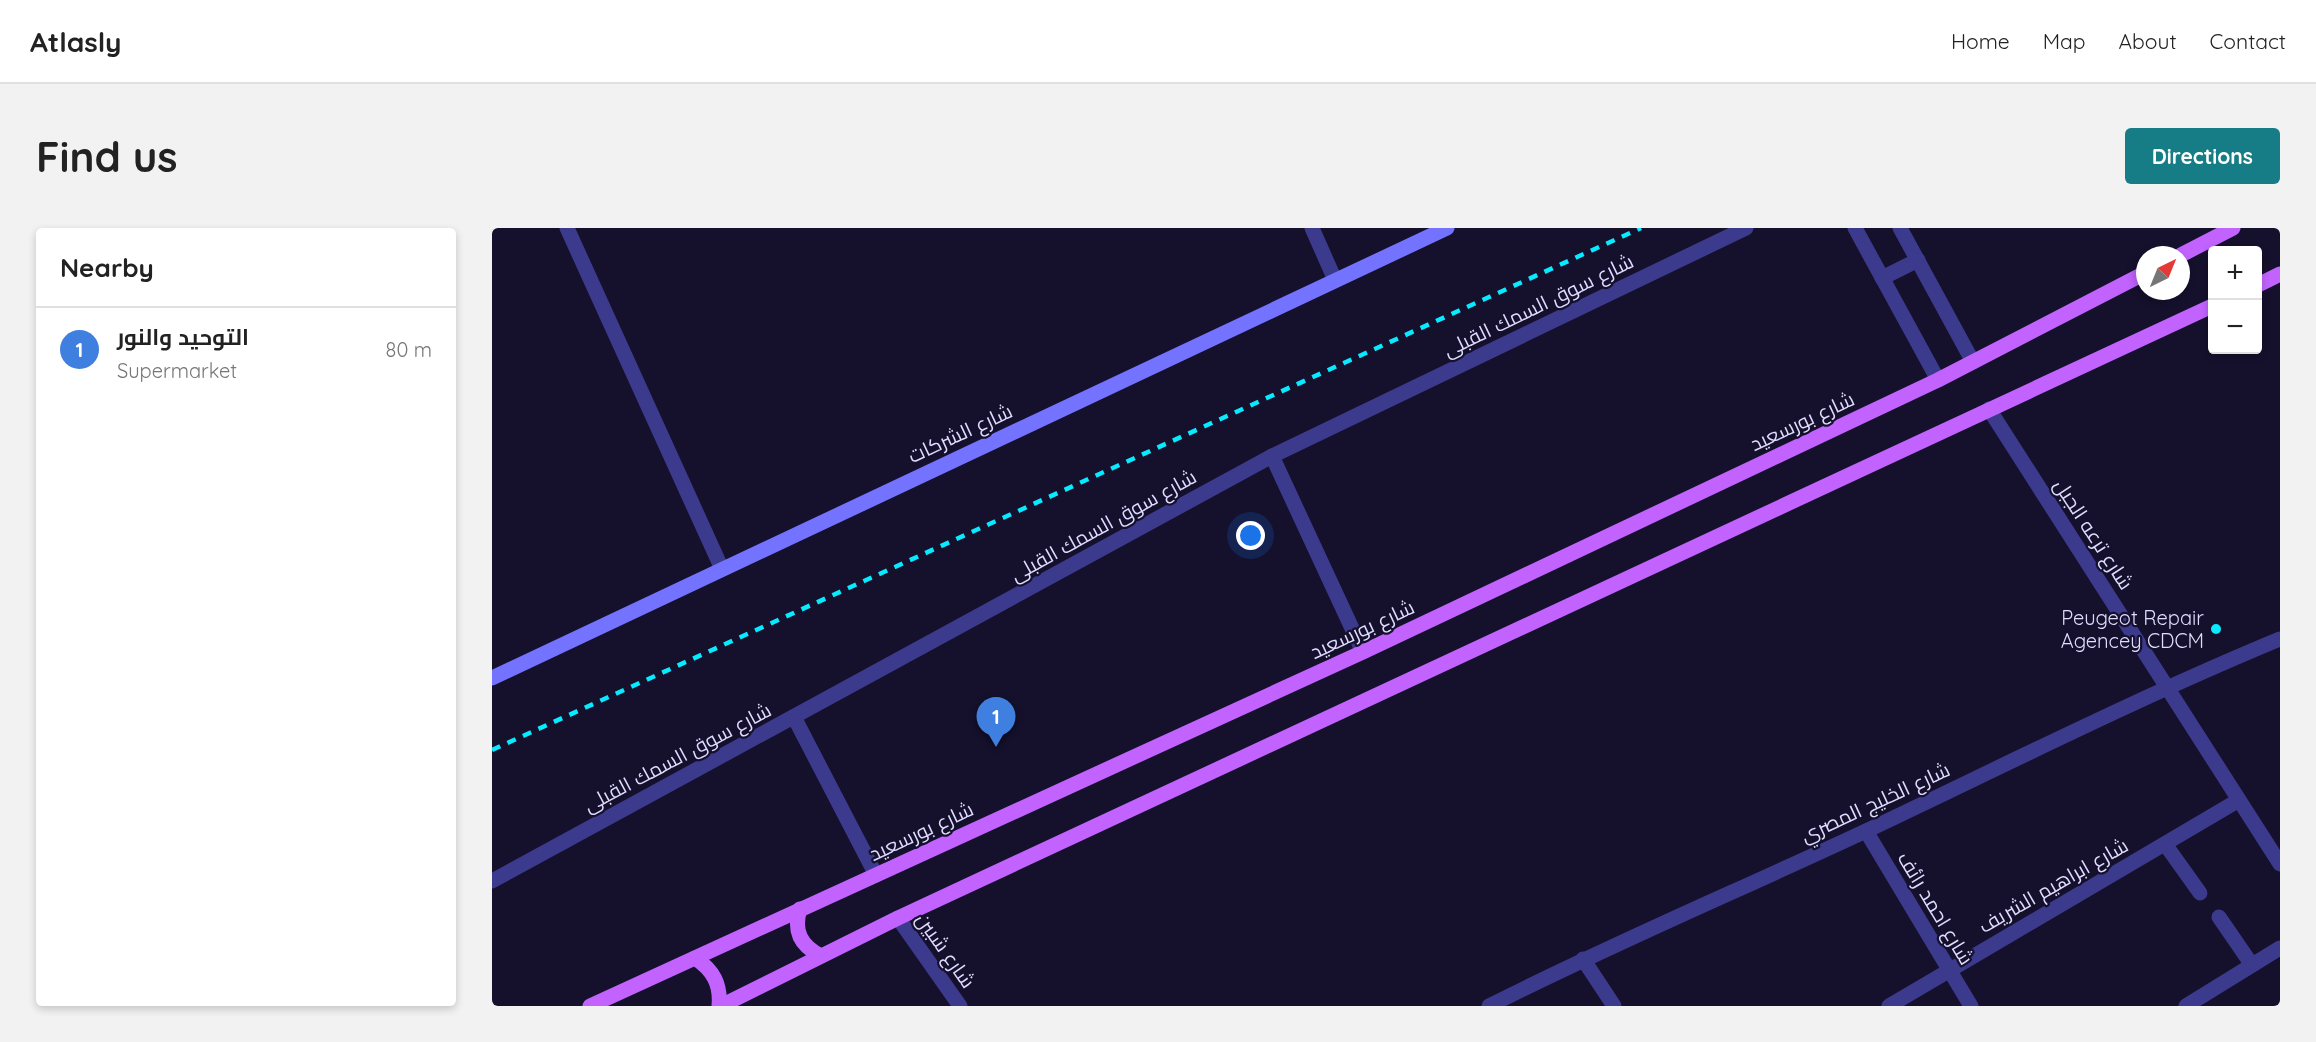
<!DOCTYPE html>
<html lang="en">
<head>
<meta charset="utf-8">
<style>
	body { margin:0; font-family:Quicksand,Cairo,sans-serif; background:#f2f2f2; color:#222 }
	.controls { position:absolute; right:18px; top:18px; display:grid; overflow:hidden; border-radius:6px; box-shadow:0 3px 9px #0003 }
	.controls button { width:54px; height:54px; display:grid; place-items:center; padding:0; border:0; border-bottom:2px solid #e0e0e0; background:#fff; color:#222; font:30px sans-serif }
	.compass { position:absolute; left:1644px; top:18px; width:54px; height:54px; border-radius:50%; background:#fff; box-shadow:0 3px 9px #0003; rotate:43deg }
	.you { position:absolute; left:759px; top:308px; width:21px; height:21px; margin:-15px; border:4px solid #fff; border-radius:50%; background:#1a73e8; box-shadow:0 0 0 9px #1a73e833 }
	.badge { display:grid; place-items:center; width:39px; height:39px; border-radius:50%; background:#167c85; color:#fff; font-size:20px; font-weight:700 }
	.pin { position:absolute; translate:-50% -50px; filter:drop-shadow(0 2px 3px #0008) }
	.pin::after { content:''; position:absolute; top:32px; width:21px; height:18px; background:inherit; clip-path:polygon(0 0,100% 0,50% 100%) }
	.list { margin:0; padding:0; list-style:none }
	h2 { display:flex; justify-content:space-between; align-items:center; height:78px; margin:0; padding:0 24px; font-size:26px }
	h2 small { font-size:20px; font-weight:400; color:#767676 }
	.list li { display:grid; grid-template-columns:39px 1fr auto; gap:18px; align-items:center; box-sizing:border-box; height:84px; padding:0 24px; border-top:2px solid #e0e0e0 }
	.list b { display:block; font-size:22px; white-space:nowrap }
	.list p { margin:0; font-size:20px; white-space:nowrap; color:#767676 }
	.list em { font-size:20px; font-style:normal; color:#767676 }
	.map { position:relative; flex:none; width:1788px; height:778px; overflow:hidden; border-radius:6px }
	header { display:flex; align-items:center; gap:36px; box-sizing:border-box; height:84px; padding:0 30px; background:#fff; border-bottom:2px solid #e0e0e0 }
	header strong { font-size:28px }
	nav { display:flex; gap:33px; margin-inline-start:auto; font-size:21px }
	.intro { display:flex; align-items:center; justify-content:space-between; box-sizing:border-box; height:144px; padding:0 36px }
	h1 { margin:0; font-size:42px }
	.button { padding:15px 27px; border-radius:6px; background:#167c85; color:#fff; font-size:21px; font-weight:700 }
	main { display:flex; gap:36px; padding:0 36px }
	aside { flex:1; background:#fff; border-radius:6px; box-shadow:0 3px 9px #0003 }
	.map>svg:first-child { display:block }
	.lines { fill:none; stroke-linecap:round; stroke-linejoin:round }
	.service { stroke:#3c3a8d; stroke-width:15 }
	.minor { stroke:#3c3a8d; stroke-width:15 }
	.tertiary { stroke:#3c3a8d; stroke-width:15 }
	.secondary { stroke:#7473ff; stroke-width:15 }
	.primary { stroke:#c263ff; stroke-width:15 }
	.rail { stroke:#08eaff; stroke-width:4.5; stroke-dasharray:9 8; stroke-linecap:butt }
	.poi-dot { fill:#08eaff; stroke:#15102c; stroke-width:2 }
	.labels { text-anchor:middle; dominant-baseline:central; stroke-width:4.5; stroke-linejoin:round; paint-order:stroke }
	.street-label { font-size:20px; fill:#dfdcff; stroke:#15102c }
	.poi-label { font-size:20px; fill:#dfdcff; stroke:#15102c; text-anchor:end }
</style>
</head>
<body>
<header>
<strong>Atlasly</strong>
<nav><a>Home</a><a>Map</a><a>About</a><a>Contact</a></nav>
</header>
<div class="intro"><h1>Find us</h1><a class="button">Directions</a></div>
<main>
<aside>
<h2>Nearby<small></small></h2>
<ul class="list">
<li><span class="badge" style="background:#3f7fe0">1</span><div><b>التوحيد والنور</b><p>Supermarket</p></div><em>80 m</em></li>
</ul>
</aside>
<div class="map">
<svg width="1788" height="778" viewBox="0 0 1788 778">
	<rect width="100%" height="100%" fill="#15102c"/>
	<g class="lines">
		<polyline class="service" points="75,0 230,341"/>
		<g class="minor">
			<polyline points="820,0 843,52"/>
			<polyline points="1497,181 1788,636"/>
			<polyline points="780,228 871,424"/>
			<polyline points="302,489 384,647"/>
			<polyline points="1374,603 1479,778"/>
			<polyline points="1673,616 1708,665"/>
			<polyline points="0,653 780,228 1254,0"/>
			<polyline points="1727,689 1760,737"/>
			<polyline points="1091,731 1122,778"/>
			<polyline points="1397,778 1747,572"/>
			<polyline points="1694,778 1788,720"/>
		</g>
		<g class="tertiary">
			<polyline points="1363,0 1446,152"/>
			<polyline points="1408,0 1481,134"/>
			<polyline points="1390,50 1426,32"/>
			<polyline points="406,690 468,778"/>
			<path d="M997,778C1122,715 1250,661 1376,602C1513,537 1648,469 1788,411"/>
		</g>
		<polyline class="secondary" points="0,450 955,0"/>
		<g class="primary">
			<polyline points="1689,27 1741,0"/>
			<polyline points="1766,57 1788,46"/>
			<path d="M308,681C301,703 309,718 329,728"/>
			<path d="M203,730C221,742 229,756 227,778"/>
			<polyline points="98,778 871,424 1446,152 1653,45"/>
			<polyline points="229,778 406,690 1720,78"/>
		</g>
		<polyline class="rail" points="0,522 1149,0"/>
	</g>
	<circle class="poi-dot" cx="1724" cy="401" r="6"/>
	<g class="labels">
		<g class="street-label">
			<text transform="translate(1046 77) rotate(-26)">شارع سوق السمك القبلى</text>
			<text transform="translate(1310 193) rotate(-25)">شارع بورسعيد</text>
			<text transform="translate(468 205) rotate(-25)">شارع الشركات</text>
			<text transform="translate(611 297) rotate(-29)">شارع سوق السمك القبلى</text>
			<text transform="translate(1602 306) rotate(57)">شارع ترعه الجبل</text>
			<text transform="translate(870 401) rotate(-25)">شارع بورسعيد</text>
			<text transform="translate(185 529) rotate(-28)">شارع سوق السمك القبلى</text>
			<text transform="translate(1383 574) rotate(-25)">شارع الخليج المصري</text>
			<text transform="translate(429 603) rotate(-25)">شارع بورسعيد</text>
			<text transform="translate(1561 657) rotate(-30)">شارع ابراهيم الشريف</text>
			<text transform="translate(1444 680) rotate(59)">شارع احمد رائف</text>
			<text transform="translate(454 722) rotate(55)">شارع شبين</text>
		</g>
		<g class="poi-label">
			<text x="1712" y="389">Peugeot Repair<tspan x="1712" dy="23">Agencey CDCM</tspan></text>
		</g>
	</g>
</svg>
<div class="controls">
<button>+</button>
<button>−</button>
</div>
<svg class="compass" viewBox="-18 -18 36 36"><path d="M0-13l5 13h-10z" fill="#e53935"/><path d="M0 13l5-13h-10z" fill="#767676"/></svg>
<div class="you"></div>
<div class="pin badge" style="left:504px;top:519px;background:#3f7fe0">1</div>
</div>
</main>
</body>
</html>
